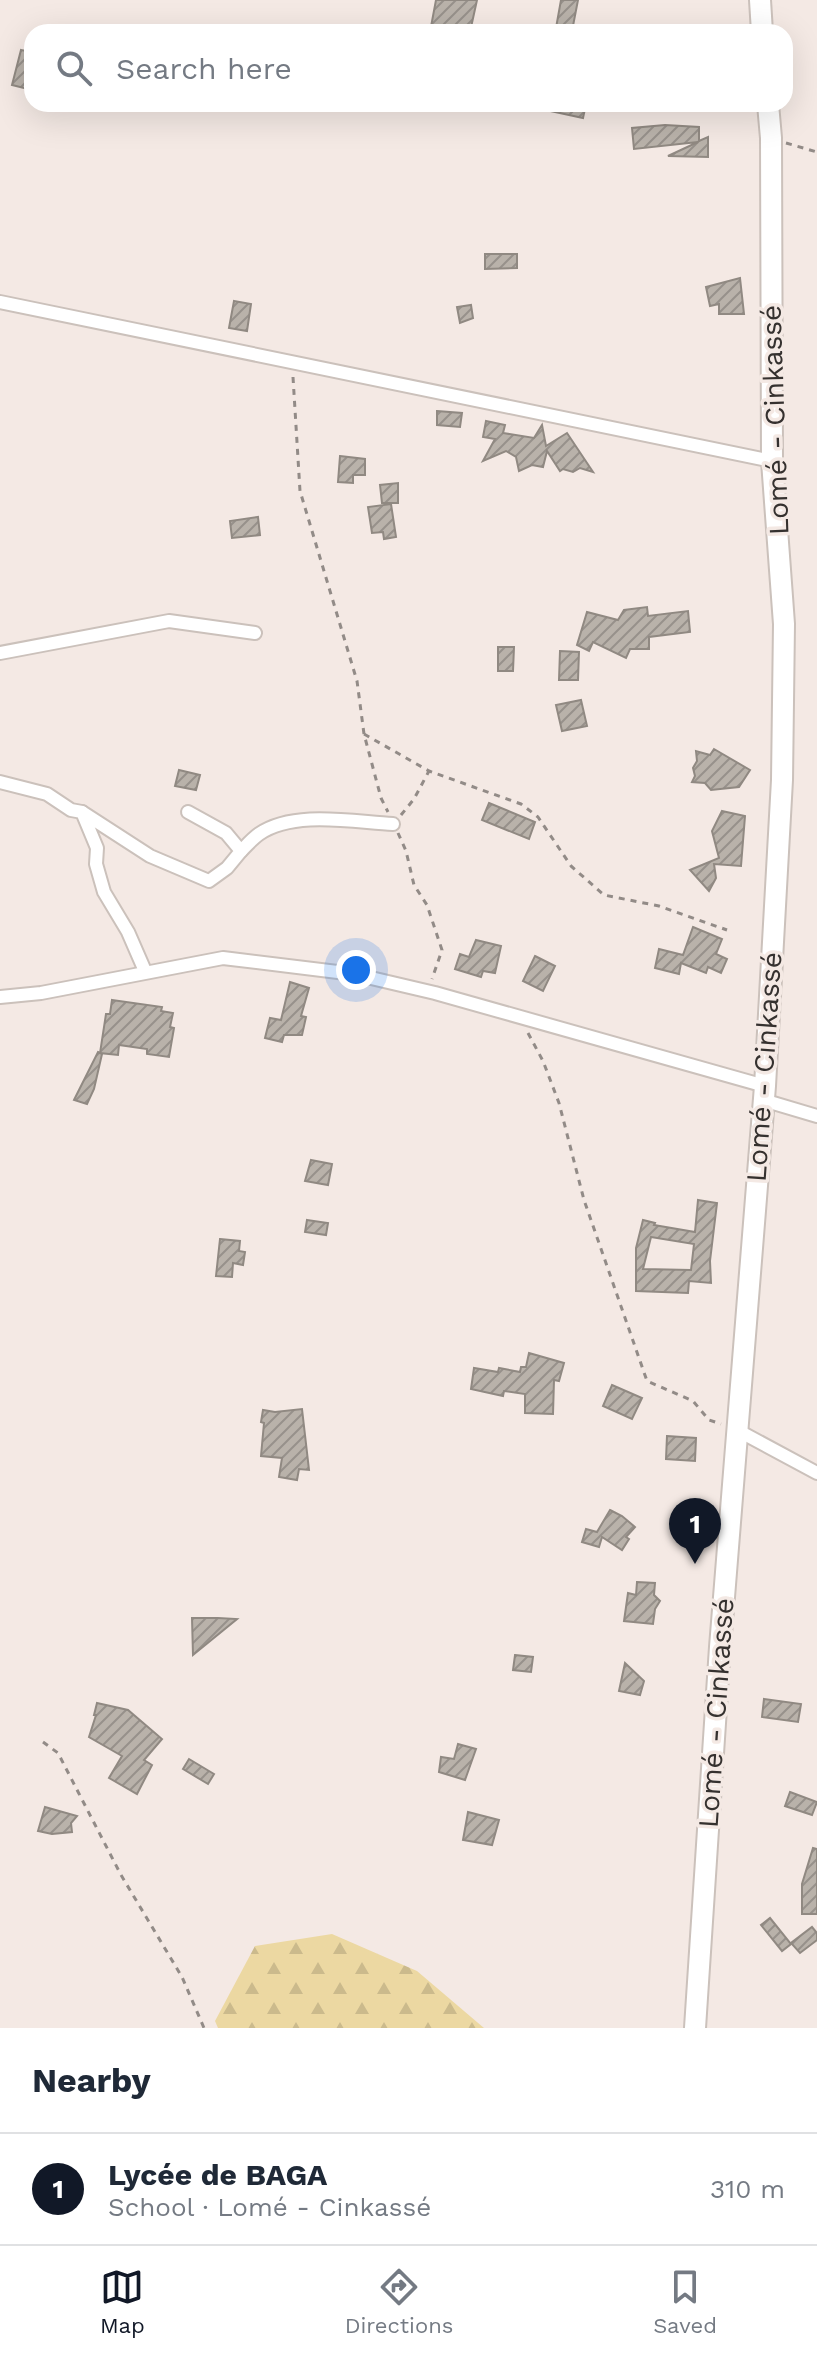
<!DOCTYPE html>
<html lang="en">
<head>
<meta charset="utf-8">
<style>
	body { margin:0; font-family:"Work Sans",sans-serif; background:#f2f2f3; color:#1f2937 }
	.you { position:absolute; left:356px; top:970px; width:28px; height:28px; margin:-20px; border:6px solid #fff; border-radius:50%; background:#1a73e8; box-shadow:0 0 0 12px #1a73e833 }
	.badge { display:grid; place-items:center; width:52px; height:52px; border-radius:50%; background:#111827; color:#fff; font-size:26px; font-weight:700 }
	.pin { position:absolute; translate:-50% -66px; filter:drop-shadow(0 2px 4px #0008) }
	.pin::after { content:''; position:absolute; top:42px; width:28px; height:24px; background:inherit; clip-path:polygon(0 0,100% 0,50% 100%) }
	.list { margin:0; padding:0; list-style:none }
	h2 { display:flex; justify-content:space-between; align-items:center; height:104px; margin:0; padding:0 32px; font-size:34px }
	h2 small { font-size:26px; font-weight:400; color:#747a83 }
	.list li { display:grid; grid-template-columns:52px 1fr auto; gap:24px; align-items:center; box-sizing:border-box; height:112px; padding:0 32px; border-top:2px solid #e0e1e3 }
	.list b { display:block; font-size:30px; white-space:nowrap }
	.list p { margin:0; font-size:26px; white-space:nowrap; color:#747a83 }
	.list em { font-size:26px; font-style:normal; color:#747a83 }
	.icon { flex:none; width:44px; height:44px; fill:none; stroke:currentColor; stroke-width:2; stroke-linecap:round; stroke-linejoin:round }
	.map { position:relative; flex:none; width:817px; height:2028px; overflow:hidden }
	.search { position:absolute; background:#fff; box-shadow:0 8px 32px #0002; left:24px; right:24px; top:24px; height:88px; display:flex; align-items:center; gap:20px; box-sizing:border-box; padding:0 28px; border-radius:24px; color:#747a83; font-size:30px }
	.sheet { height:216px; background:#fff }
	nav { display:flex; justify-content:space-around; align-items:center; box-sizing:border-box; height:112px; border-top:2px solid #e0e1e3; background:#fff; font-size:22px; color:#747a83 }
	nav a { display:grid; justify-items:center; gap:4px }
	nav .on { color:#111827 }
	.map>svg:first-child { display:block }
	.forest { fill:url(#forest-firs) }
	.building { fill:url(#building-hatch); stroke:#908982; stroke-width:2; fill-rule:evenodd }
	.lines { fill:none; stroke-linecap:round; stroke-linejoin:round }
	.minor-casing { stroke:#cbc1bb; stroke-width:16 }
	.trunk-casing { stroke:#cbc1bb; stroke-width:24 }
	.path { stroke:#928b87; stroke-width:3; stroke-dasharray:6 6; stroke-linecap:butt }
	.minor { stroke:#fff; stroke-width:12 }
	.trunk { stroke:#fff; stroke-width:20 }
	.labels { text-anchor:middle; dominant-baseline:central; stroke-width:7; stroke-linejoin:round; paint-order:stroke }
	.street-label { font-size:28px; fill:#35312f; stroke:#f4e9e4 }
</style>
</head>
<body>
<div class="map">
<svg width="817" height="2028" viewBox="0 0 817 2028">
	<defs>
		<pattern id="forest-firs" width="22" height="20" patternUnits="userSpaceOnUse" patternTransform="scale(2)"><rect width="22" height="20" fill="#ecd8a2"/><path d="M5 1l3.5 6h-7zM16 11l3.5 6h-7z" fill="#cbba8c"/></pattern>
		<pattern id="building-hatch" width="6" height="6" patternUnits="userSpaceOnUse" patternTransform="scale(2)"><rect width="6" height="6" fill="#b9b2aa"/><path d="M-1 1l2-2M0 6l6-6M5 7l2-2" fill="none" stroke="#97918b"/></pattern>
	</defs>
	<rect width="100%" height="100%" fill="#f4e9e4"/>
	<polygon class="forest" points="332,1934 417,1971 484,2028 218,2028 215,2021 255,1946"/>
	<g class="building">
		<polygon points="436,0 477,0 470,32 430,32"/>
		<polygon points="561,0 578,0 572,31 556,28"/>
		<polygon points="21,50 32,52 32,90 12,85"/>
		<polygon points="542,104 586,104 583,118 541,109"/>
		<polygon points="665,125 699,127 699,141 708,137 708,157 668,156 698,142 634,149 632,128"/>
		<polygon points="485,254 517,254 517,268 485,269"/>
		<polygon points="740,278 744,314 719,314 719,304 710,306 706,287"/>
		<polygon points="234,301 251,304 247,331 229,328"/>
		<polygon points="471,305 473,318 460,323 457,307"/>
		<polygon points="437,411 462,413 460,427 437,425"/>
		<polygon points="486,421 505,425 503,433 534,438 542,425 546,446 567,433 593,472 580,468 573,472 563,469 560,471 547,451 543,467 532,465 519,471 516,457 506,451 483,461 495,439 483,437"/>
		<polygon points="340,456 365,459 365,475 353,475 353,483 338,482"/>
		<polygon points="398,483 398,503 382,503 380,485"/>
		<polygon points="391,504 396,537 384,539 383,532 372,533 368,507"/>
		<polygon points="258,517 260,535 232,538 230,521"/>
		<polygon points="647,607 648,616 688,611 690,632 649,637 649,649 630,649 626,658 593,642 589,651 577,645 587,612 618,620 624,610"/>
		<polygon points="498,647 514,647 513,671 498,671"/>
		<polygon points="560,651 579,652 578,680 559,680"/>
		<polygon points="581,700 587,726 562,731 556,705"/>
		<polygon points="714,749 750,770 739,787 711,790 705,783 692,782 695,776 693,768 697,761 696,751 710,755"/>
		<polygon points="179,770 200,775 196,790 175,786"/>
		<polygon points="489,803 535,822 529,839 482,820"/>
		<polygon points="722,811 745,816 741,866 714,864 716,878 709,891 690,870 719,858 712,831"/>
		<polygon points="693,927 722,939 716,954 727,959 721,973 708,967 706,973 681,963 679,974 655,968 659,949 683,955"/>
		<polygon points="476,940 501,946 495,973 483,971 481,977 455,969 460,954 469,957"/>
		<polygon points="535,956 555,966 543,991 523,981"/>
		<polygon points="290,982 309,988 301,1016 306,1017 302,1035 284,1035 282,1042 265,1038 270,1018 281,1020"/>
		<polygon points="112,1000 162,1007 161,1011 173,1013 170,1027 174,1028 169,1057 147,1054 147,1049 119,1045 118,1055 100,1053 106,1014 110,1014"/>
		<polygon points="98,1052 102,1054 94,1089 87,1104 74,1100"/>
		<polygon points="311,1160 332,1164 328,1185 305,1181"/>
		<path d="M698,1200L717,1203L710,1261L711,1283L689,1281L688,1293L636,1291V1248L643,1220L655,1223L654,1225L695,1232ZM651,1237L694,1244L691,1270L643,1269Z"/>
		<polygon points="307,1220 328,1223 326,1235 305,1232"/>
		<polygon points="220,1239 240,1241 239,1251 245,1252 243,1265 233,1263 232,1277 216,1276"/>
		<polygon points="529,1353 564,1363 559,1381 554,1380 553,1414 525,1413 525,1394 504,1391 503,1396 471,1389 474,1368 498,1372 499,1368 520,1372 521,1367 526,1367"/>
		<polygon points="612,1385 642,1398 632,1419 603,1406"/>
		<polygon points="302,1409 309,1470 299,1469 297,1480 279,1477 282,1458 261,1456 264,1423 261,1422 263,1410 275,1412"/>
		<polygon points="667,1436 696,1438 695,1461 666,1459"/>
		<polygon points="610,1510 622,1516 635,1527 626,1537 629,1539 622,1550 602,1537 599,1547 582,1542 586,1529 597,1532"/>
		<polygon points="637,1582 655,1583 654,1595 660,1601 655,1609 653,1624 624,1621 628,1593 636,1595"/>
		<polygon points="192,1618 218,1618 237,1619 193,1655"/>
		<polygon points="515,1655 533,1657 531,1672 513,1670"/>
		<polygon points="625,1663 644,1681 640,1695 619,1691"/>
		<polygon points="764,1699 801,1704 798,1722 762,1717"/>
		<polygon points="97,1703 128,1710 162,1739 144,1760 152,1765 137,1794 109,1778 122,1756 89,1737 96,1715 94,1715"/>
		<polygon points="458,1744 476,1749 465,1780 439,1772 441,1757 454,1759"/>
		<polygon points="189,1759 214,1774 208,1784 183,1769"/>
		<polygon points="790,1792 817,1802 812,1815 785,1806"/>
		<polygon points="45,1807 77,1816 71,1823 72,1832 52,1834 38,1831"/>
		<polygon points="468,1812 499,1820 492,1845 463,1840"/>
		<polygon points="813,1848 817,1849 817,1914 802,1914 802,1884"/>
		<polygon points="770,1918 791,1944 782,1951 761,1925"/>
		<polygon points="812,1927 817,1933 817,1940 800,1953 791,1943"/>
	</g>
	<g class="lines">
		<g class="minor-casing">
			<g id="minor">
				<polyline points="0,302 772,461"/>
				<polyline points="0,653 169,621 255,633"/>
				<polyline points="0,782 47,794 71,810 82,812 97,848 96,864 104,892 128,932 145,971"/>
				<polyline points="82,812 150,856 209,881 227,868 241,851 226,833 188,812"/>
				<path d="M241,851C246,846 252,839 259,834C294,810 353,822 393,824"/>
				<polyline points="0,997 41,993 223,958 354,974 435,993 765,1086"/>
				<polyline points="763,1100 817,1116"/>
				<polyline points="737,1430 817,1473"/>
			</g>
		</g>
		<g class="trunk-casing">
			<g id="trunk">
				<polyline points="760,0 762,32"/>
				<polyline points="695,2028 720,1647 765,1086 782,780 784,624 772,461 771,138 768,104"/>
			</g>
		</g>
		<g class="path">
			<polyline points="786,143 817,152"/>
			<polyline points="293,377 300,491 357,681 364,734 381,798 388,812"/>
			<polyline points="364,734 429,771 521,804 538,817 571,866 604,895 659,906 727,930"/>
			<polyline points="401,815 414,799 429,771"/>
			<polyline points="398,833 406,851 414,885 427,905 442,950 432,979"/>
			<polyline points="528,1033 543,1061 559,1103 584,1200 647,1381 693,1401 709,1420 721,1424"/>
			<polyline points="43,1742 58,1753 121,1875 182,1977 204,2028"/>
		</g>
		<use href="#minor" class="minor"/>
		<use href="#trunk" class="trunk"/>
	</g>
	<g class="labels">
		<g class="street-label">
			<text transform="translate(775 420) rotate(-92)">Lomé - Cinkassé</text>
			<text transform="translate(764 1067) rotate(-86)">Lomé - Cinkassé</text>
			<text transform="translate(716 1713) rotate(-86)">Lomé - Cinkassé</text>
		</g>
	</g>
</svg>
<div class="you"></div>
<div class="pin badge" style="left:695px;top:1564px">1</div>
<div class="search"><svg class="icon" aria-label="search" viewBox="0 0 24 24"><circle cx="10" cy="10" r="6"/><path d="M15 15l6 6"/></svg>Search here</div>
</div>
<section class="sheet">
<h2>Nearby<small></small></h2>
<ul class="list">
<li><span class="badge">1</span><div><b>Lycée de BAGA</b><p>School · Lomé - Cinkassé</p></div><em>310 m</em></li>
</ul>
</section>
<nav>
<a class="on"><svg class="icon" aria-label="map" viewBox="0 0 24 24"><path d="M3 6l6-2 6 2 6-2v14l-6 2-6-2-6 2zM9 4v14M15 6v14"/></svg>Map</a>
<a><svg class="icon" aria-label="directions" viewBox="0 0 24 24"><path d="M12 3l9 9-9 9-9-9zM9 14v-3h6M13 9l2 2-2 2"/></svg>Directions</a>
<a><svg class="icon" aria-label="saved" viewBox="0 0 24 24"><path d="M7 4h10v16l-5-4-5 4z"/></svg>Saved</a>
</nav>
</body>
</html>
